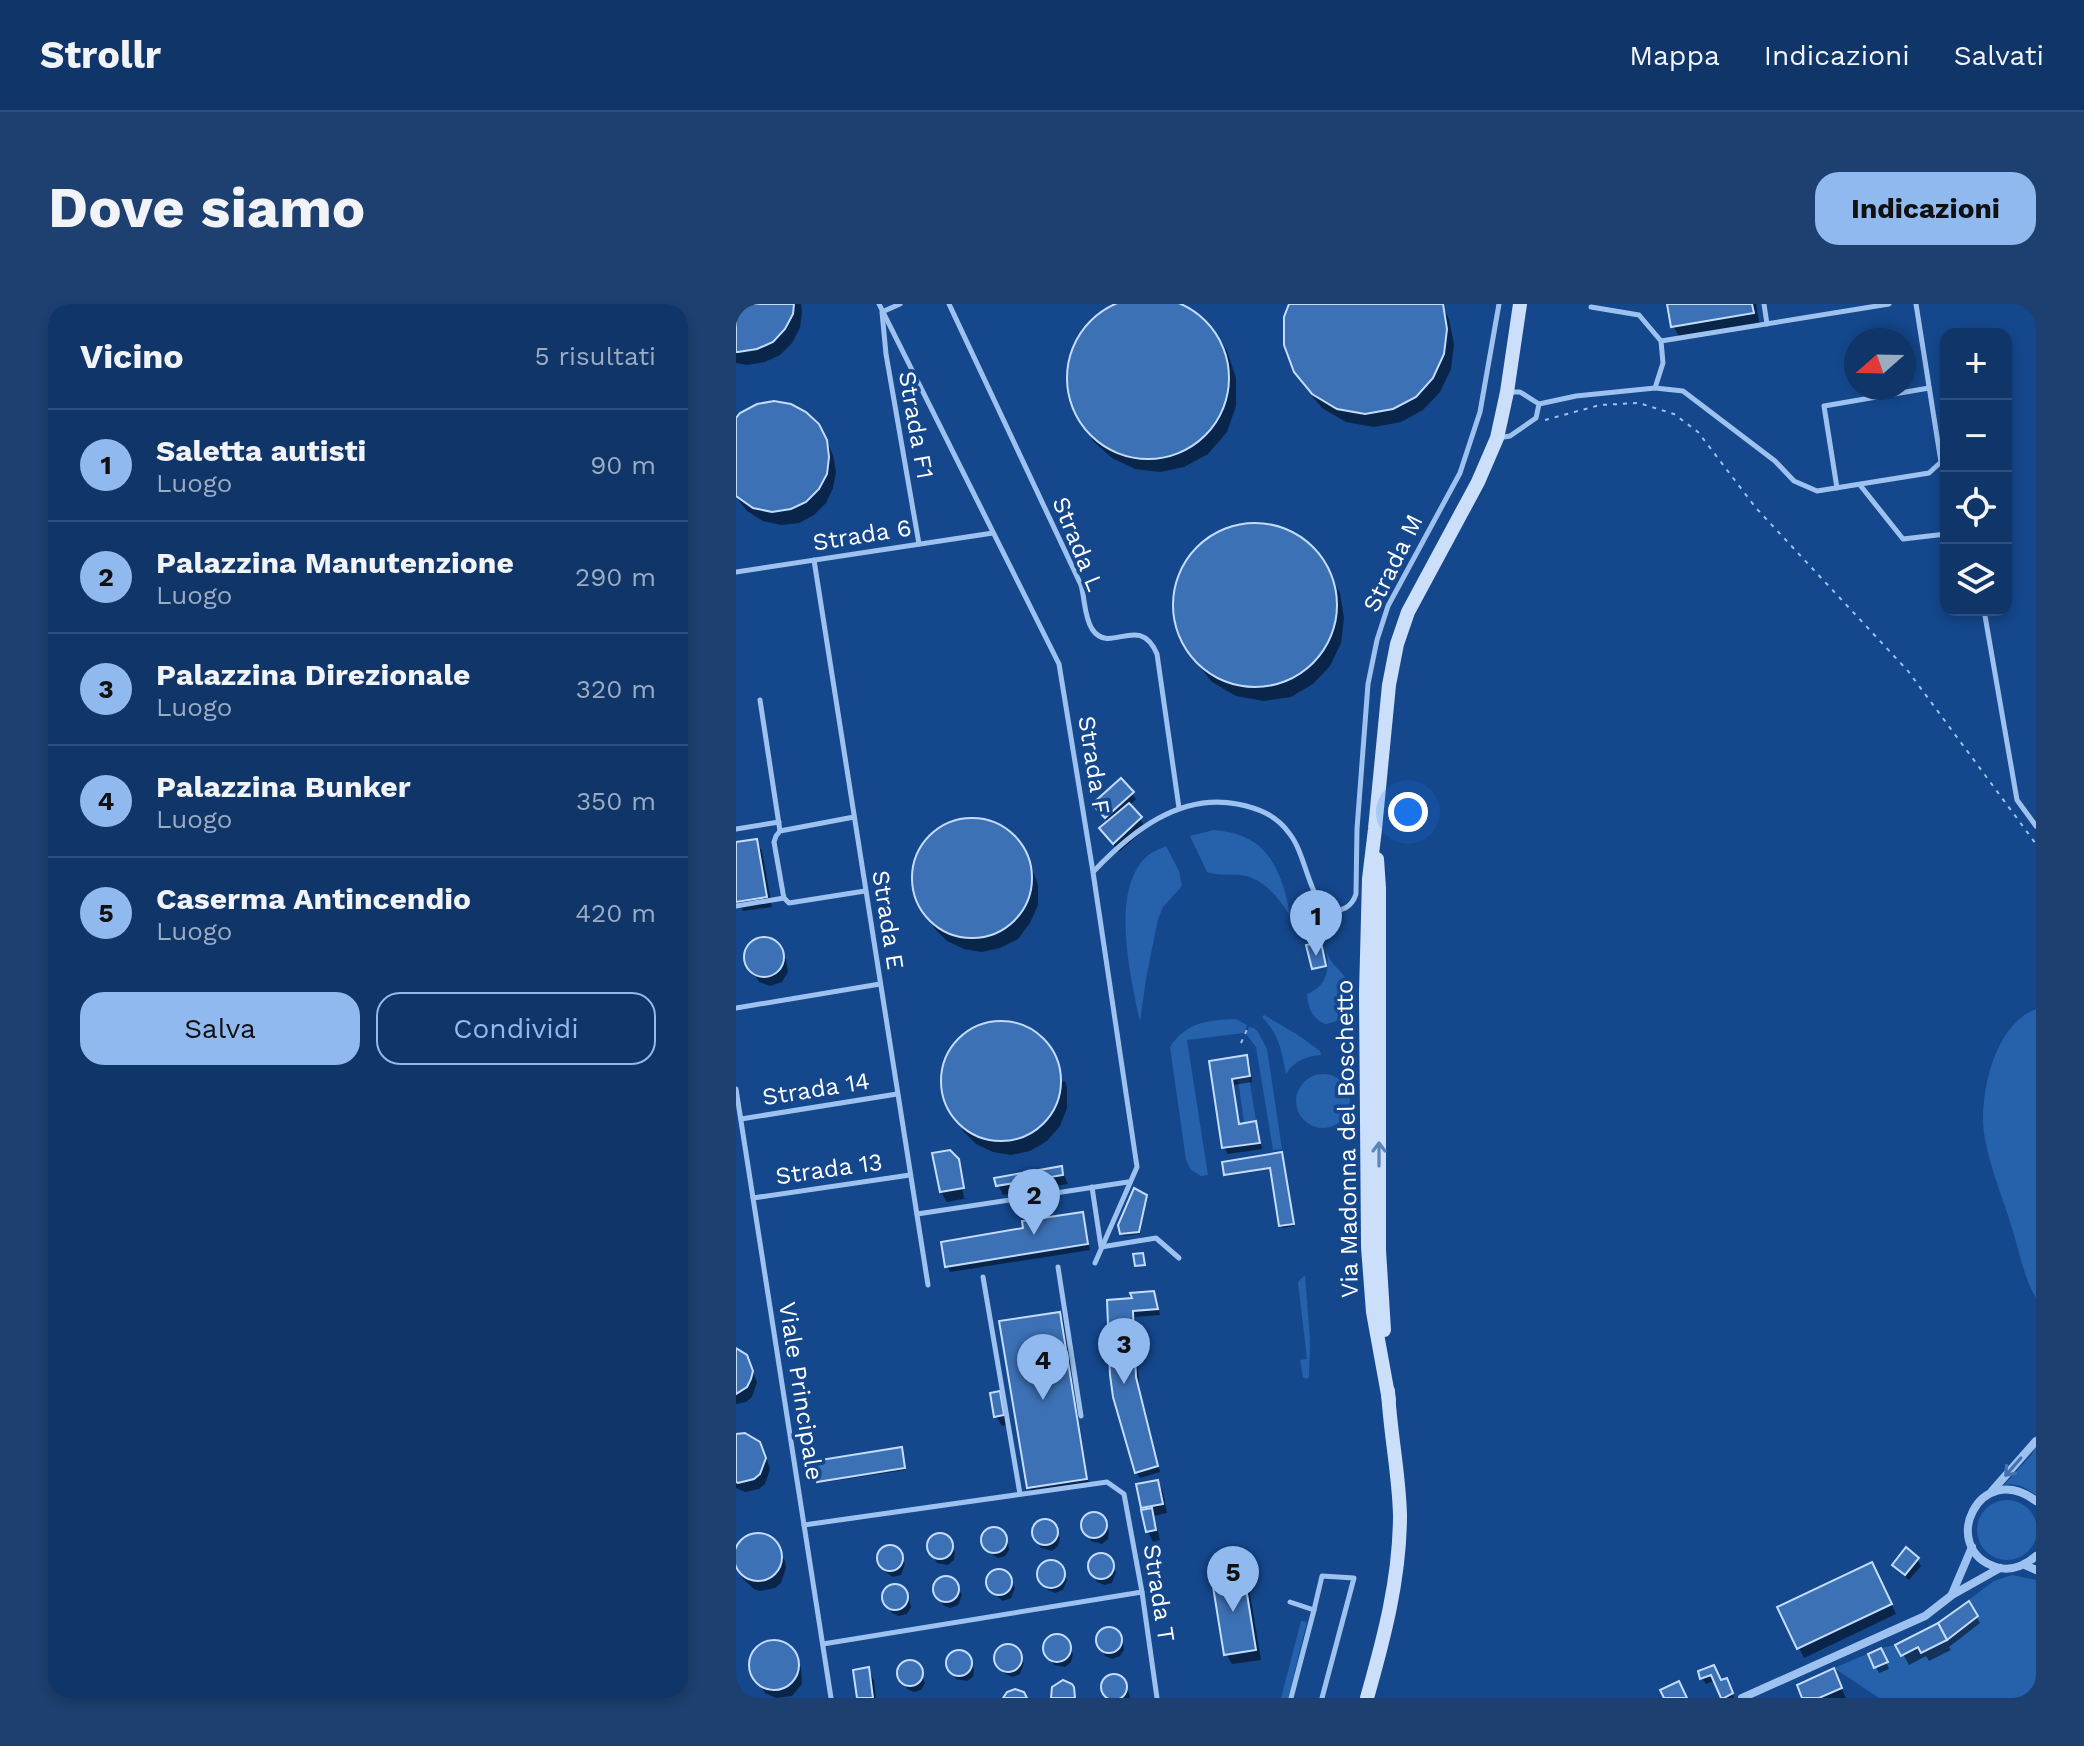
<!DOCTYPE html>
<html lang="it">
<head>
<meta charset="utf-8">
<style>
	body { margin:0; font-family:"Work Sans",sans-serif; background:#1d4071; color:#f1f3f6 }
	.controls { position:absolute; right:24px; top:24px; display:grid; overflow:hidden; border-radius:16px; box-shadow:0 4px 12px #0003 }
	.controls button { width:72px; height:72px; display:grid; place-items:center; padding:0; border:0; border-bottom:2px solid #2f507d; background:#0f3569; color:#f1f3f6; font:40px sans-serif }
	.compass { position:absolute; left:1108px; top:24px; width:72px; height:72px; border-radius:50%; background:#0f3569; box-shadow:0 4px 12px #0003; rotate:250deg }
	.you { position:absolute; left:672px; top:508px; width:28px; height:28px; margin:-20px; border:6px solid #fff; border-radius:50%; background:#1a73e8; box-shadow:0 0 0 12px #1a73e833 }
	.badge { display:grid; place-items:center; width:52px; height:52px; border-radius:50%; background:#90b9f0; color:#111; font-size:26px; font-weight:700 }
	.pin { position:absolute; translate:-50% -66px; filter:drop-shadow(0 2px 4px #0008) }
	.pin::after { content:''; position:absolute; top:42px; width:28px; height:24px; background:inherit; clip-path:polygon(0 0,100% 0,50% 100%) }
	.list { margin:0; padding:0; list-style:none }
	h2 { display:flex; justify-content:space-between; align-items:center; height:104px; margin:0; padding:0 32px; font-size:34px }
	h2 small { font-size:26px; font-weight:400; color:#9babc0 }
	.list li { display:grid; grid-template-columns:52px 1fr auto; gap:24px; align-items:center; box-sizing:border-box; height:112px; padding:0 32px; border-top:2px solid #2f507d }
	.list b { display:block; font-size:30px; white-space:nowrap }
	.list p { margin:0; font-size:26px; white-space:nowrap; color:#9babc0 }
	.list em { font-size:26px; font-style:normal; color:#9babc0 }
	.actions { display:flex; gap:16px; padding:24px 32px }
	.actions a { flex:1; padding:18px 0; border:2px solid #90b9f0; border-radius:24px; text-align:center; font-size:28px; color:#90b9f0 }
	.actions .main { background:#90b9f0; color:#111 }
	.icon { flex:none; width:44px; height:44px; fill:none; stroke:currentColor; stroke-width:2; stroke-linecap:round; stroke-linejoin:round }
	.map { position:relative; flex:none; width:1300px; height:1394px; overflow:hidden; border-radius:24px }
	header { display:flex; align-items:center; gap:48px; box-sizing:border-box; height:112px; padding:0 40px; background:#0f3569; border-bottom:2px solid #2f507d }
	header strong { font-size:38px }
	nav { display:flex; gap:44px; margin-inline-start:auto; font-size:28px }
	.intro { display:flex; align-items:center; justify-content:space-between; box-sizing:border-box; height:192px; padding:0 48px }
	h1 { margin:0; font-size:56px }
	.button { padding:20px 36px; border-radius:24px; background:#90b9f0; color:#111; font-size:28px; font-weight:700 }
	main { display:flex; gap:48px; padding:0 48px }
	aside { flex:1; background:#0f3569; border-radius:24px; box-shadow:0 4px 12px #0003 }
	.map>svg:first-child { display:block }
	.green { fill:#2661ab }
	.shadow { fill:#0007 }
	.building { fill:#3d71b5; stroke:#c3dcfc; stroke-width:2 }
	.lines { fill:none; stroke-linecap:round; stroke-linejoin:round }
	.path { stroke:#9dc2f0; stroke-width:2; stroke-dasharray:4 6; stroke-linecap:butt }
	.lane { stroke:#9dc2f0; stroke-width:5 }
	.street { stroke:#9dc2f0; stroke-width:8 }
	.secondary { stroke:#cbdffb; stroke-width:14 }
	.oneway { stroke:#5d84b8 }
	.oneway2 { stroke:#4472af }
	.labels { text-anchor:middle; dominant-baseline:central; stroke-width:7; stroke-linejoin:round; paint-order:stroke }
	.street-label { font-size:24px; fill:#fff; stroke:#14478c }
</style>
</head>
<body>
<header>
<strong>Strollr</strong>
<nav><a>Mappa</a><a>Indicazioni</a><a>Salvati</a></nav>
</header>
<div class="intro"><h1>Dove siamo</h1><a class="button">Indicazioni</a></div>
<main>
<aside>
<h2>Vicino<small>5 risultati</small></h2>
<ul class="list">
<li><span class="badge">1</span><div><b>Saletta autisti</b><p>Luogo</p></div><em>90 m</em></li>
<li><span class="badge">2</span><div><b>Palazzina Manutenzione</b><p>Luogo</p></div><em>290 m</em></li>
<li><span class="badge">3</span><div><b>Palazzina Direzionale</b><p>Luogo</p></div><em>320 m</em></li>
<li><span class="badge">4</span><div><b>Palazzina Bunker</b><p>Luogo</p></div><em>350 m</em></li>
<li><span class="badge">5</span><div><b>Caserma Antincendio</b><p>Luogo</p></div><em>420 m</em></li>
</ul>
<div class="actions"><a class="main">Salva</a><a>Condividi</a></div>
</aside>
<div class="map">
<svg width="1300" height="1394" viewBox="0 0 1300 1394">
	<rect width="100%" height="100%" fill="#14478c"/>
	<g class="green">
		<path d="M478,526C486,527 495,528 503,531C538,542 549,580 554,612C542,593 528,574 504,571C493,570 482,572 471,568L454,532Z"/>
		<path d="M430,542L443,567L446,582L427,603L422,615L410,675L404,718C395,674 374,590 409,554C414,549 423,545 430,542Z"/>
		<path d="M591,648C596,663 604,664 610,675C620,695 613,718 589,720C576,714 572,704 571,690C591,682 593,667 591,648Z"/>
		<path d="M1300,705V994C1288,974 1283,947 1276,924C1267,893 1247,847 1247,816C1247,778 1261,720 1300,705Z"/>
		<path d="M528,711L562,731L584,747L585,751C571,752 558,757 550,770C545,746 544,732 526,713Z"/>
		<path d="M500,715L511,721L508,729L451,736L472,871L465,872L455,866L450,856L434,743C450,718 472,716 500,715Z"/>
		<polygon points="513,723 518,724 522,728 531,745 546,845 537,846 520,743 510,730"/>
		<circle cx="587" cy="797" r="27"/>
		<polygon points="513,774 520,816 508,818 502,776"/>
		<polygon points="569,971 574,1036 573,1073 570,1075 567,1073 564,1056 571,1055 562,978"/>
		<path d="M1300,1141V1192C1290,1183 1281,1178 1268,1181L1296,1150Z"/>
		<circle cx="1271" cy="1226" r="30"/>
		<polygon points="1276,1271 1300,1276 1300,1394 1143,1394 1098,1364 1145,1344 1159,1341 1202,1319 1258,1277"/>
		<polygon points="565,1317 571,1318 552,1394 545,1394"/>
	</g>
	<g class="shadow">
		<polygon points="0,0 65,0 66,8 64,24 56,39 44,51 29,58 11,61 0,59"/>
		<polygon points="378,0 445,0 464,11 482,32 491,47 500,74 500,102 491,128 472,150 448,163 424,168 399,165 376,154 357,137 337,100 332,75 335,50 346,27 363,9"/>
		<polygon points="555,0 705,0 713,15 718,40 715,65 704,88 687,106 665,118 638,123 610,118 586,104 568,82 559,68"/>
		<polygon points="933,0 1020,0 1024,22 945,36 937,22"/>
		<polygon points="0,117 90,136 97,151 100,168 97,184 90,199 78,211 63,219 45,221 27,217 11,207 0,193"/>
		<polygon points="516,221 541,224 564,235 582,252 604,289 608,314 605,339 594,362 577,380 555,393 528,397 500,392 476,378 458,356 450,342 440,315 440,287 450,261 467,240 492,226"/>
		<polygon points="385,477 400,495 393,502 404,515 410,524 383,548 366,525 373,519 362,506"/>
		<polygon points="238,516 258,520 275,531 295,562 302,581 302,601 294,619 282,635 264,644 246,648 228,645 211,637 198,624 180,593 177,575 180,556 189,540 202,527 218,519"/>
		<polygon points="20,537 26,547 36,603 7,607 2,598 0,585 0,540"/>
		<polygon points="28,635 40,639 44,644 50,655 52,668 46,678 34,682 23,678 10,655 13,643 17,639"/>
		<polygon points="268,719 287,723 304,734 316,750 326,778 329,777 331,784 331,804 324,822 311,837 294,847 275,851 257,848 240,840 227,827 210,796 207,778 210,759 218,743 231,730 248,722"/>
		<polygon points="510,754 514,760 516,778 498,781 504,822 519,819 523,825 526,845 492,850 488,844 475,759"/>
		<polygon points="546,852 558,922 546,924 536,865 491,872 490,870"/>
		<polygon points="221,856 228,894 232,894 227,866 232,894 211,898 205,888"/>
		<polygon points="325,864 332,880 267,891 262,881"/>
		<polygon points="410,892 411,895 404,930 387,932 385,930"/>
		<polygon points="346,910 349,916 354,946 214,968 211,962 289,926"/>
		<polygon points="417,989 421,995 424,1011 399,1013 403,1081 424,1168 404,1174 400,1168 379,1092 399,996"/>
		<polygon points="323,1010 327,1016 353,1181 296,1189 292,1183"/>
		<polygon points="0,1047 10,1052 21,1078 16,1093 10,1098 0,1100"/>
		<polygon points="263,1089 272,1121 266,1122 260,1112"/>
		<polygon points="0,1133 23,1139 29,1150 34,1165 29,1180 23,1185 9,1188 0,1184"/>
		<polygon points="166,1148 169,1166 84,1179 83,1177"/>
		<polygon points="422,1178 427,1188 431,1209 418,1212 424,1236 417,1238 412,1228 409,1208 406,1203"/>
		<polygon points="358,1210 365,1213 373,1227 372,1235 366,1240 355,1237 347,1223 351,1212"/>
		<polygon points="309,1217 316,1220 324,1234 322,1242 316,1247 305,1244 299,1234 298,1226 302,1220"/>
		<polygon points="258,1225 268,1230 272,1238 273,1246 269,1252 262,1254 252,1248 248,1241 247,1233 251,1227"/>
		<polygon points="25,1231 32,1233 38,1239 49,1257 50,1264 45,1279 39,1284 24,1287 18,1285 7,1275 1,1264 0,1245 10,1233"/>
		<polygon points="204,1231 211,1234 219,1248 218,1256 212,1261 201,1259 192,1244 196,1234"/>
		<polygon points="154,1243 161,1246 169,1260 165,1271 157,1273 148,1267 144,1260 142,1252 146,1245"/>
		<polygon points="365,1251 372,1254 380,1268 376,1279 369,1281 361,1278 353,1264 355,1256"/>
		<polygon points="1181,1255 1185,1262 1173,1276 1162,1267 1158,1261"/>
		<polygon points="315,1258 323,1261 331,1276 327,1286 319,1289 312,1286 304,1271 308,1261"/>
		<polygon points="264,1266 271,1269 279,1284 275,1294 267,1297 258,1290 253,1283 252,1275 256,1269"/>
		<polygon points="506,1267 512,1277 525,1356 496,1360 490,1350"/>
		<polygon points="1141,1270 1160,1310 1068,1354 1063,1344"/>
		<polygon points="210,1274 218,1276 226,1291 222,1301 214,1304 207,1301 199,1286 203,1276"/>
		<polygon points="159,1282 169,1288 173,1295 175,1303 171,1310 163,1312 156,1309 148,1295 152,1284"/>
		<polygon points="1232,1299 1244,1319 1213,1343 1215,1346 1193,1357 1190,1352 1173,1361 1162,1341 1203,1320"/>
		<polygon points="373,1324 383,1331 387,1338 388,1346 384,1352 376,1355 369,1352 361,1338 365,1327"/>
		<polygon points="321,1333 329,1336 337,1350 335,1358 329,1363 318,1361 310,1346 314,1335"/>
		<polygon points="34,1338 49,1341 55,1346 65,1364 66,1380 56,1392 40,1394 29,1389 15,1365 17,1351 21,1345"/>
		<polygon points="273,1342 280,1345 288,1359 284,1370 277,1373 269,1370 261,1355 262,1348"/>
		<polygon points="223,1348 230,1351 238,1365 237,1373 231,1377 220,1375 212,1357 216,1350"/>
		<polygon points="1134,1351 1148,1352 1153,1365 1143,1369"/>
		<polygon points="174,1358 181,1361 189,1379 185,1386 178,1388 171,1385 163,1371 167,1361"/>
		<polygon points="977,1364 984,1378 993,1382 998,1394 988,1394 980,1376 970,1380 966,1374"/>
		<polygon points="132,1366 138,1376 140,1394 123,1394"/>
		<polygon points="378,1373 388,1379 392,1386 394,1394 371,1394 366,1386 368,1378"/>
		<polygon points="1102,1377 1110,1394 1069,1394"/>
	</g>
	<g class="building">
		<circle cx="412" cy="74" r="81"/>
		<polygon points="0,0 58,0 57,10 49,25 37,38 21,45 2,48 0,48"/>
		<polygon points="553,0 707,0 711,25 708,50 697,74 680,93 657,105 629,110 601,105 576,90 558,68 548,41 548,13"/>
		<polygon points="931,0 1016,0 1018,9 935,23"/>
		<polygon points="38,97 55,100 70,108 83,120 91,136 93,153 91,170 83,185 70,198 55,205 36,208 17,204 0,192 0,114 4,109 21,100"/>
		<circle cx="519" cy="301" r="82"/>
		<polygon points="385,474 398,488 369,514 356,500"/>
		<polygon points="393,499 406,513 377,540 363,524"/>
		<circle cx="236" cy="574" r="60"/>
		<polygon points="21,535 31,593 0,598 0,538"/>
		<circle cx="28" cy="653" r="20"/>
		<polygon points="585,638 590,662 576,665 570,641"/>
		<circle cx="265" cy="777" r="60"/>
		<polygon points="511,751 514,772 496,775 503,820 520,817 524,839 486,844 473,757"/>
		<polygon points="214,846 223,855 228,884 204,888 196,849"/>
		<polygon points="546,848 558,920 543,922 534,864 488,871 486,858"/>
		<polygon points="326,862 327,871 260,882 258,874"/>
		<polygon points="398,884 411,891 403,928 384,930 382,921"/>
		<polygon points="347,908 352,940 209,963 205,938 287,924 286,917"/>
		<polygon points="407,949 409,961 399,962 397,950"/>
		<polygon points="418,987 422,1005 397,1007 400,1073 422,1162 399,1169 377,1093 374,1071 371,996 396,994 394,989"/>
		<polygon points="324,1008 351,1175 291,1184 263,1017"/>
		<polygon points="0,1044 11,1051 17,1067 15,1075 11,1083 0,1090"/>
		<polygon points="264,1087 268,1111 258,1113 254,1089"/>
		<polygon points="9,1129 24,1138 30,1154 24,1170 18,1175 2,1179 0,1178 0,1130"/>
		<polygon points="166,1143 169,1164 81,1178 78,1157"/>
		<polygon points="422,1176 427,1200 405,1204 400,1180"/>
		<polygon points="416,1204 420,1226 410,1228 405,1206"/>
		<circle cx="358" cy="1221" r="13"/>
		<circle cx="309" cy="1228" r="13"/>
		<circle cx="258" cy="1236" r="13"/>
		<circle cx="204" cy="1242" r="13"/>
		<circle cx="22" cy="1253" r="24"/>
		<circle cx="154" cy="1254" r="13"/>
		<polygon points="1170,1243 1183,1254 1169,1271 1156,1261"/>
		<circle cx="365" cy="1262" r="13"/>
		<circle cx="315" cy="1270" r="14"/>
		<polygon points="1136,1258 1156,1300 1061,1345 1041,1303"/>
		<circle cx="263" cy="1278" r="13"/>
		<polygon points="507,1265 520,1346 488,1351 475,1270"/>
		<circle cx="210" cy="1285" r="13"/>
		<circle cx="159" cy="1293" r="13"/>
		<polygon points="1233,1297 1242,1312 1211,1336 1202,1319"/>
		<polygon points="1202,1319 1211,1336 1185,1349 1182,1343 1165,1352 1159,1341"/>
		<circle cx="373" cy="1336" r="13"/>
		<circle cx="321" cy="1344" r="14"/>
		<circle cx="38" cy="1361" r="25"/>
		<circle cx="272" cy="1354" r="14"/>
		<polygon points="1145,1344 1152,1358 1138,1364 1132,1350"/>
		<circle cx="223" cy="1359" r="13"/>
		<circle cx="174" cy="1369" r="13"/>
		<polygon points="978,1361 985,1376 991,1374 997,1389 988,1394 985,1394 975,1371 964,1375 962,1367"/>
		<polygon points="133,1363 137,1394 121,1394 117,1366"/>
		<polygon points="1098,1364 1106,1384 1083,1394 1066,1394 1061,1381"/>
		<circle cx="378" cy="1383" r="13"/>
		<polygon points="327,1376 336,1380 338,1383 339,1394 315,1394 316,1383"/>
		<polygon points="943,1377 951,1394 928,1394 924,1386"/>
		<polygon points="279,1385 288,1388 291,1394 267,1394 271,1388"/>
	</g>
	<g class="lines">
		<g class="path">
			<polyline points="809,116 864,101 903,99 938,110 962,128 1020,204 1172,367 1300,540"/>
			<polyline points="505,739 513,721"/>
		</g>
		<g class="lane">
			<polyline points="143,0 323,360 357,568 401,863 359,959"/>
			<polyline points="164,0 146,8 150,50 183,240"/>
			<path d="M213,0L345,281C349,295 348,312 356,325C374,352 403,308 421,350L443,504"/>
			<polyline points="1028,0 1031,20"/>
			<polyline points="925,37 1153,0"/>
			<polyline points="919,84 947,87 1039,157 1058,177 1081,187 1193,169 1205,158 1180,0"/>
			<polyline points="803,100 840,92 919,84 927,59 925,37 903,11 855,3"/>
			<polyline points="762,134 774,132 800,114 803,100 784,88 775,88"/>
			<polyline points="1124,181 1167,235 1210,230"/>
			<polyline points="1101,184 1088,102 1193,84"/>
			<polyline points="78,256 192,981"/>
			<polyline points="0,268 257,229"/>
			<polyline points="1248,306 1281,496 1300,522"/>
			<polyline points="24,396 44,527"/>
			<polyline points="118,513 44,527 40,532 38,538 47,589 48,594 53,599 129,587"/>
			<polyline points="0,525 43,518"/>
			<path d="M358,567C395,528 443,489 501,500C522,504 540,511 553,529C570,550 571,588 591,606C605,609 616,603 620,590L621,525L632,380L641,336L652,302L724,169L744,108L763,0"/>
			<polyline points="0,602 48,594"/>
			<polyline points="0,704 144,680"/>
			<polyline points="0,785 95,1394"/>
			<polyline points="5,815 161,790"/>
			<polyline points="356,883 365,943 420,934 443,954"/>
			<polyline points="17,894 174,871"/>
			<polyline points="181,910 392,878"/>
			<polyline points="322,963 345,1112"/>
			<polyline points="247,973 284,1190"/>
			<polyline points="68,1221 371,1178 388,1190 406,1288 421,1394"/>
			<polyline points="554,1298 578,1306 586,1272 618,1274 586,1394"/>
			<polyline points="87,1340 406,1288"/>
			<polyline points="555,1394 578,1306"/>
		</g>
		<g class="street">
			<polyline points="1256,1187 1300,1137"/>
			<path d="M1300,1197C1243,1154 1202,1245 1260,1263C1275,1268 1288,1262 1300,1252"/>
			<polyline points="1289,1261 1300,1266"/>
			<polyline points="1216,1290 1236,1243"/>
			<polyline points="1006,1394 1189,1312 1216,1291 1264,1264"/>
		</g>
		<g class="secondary">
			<polyline points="641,555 643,584 643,946 648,1026"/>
			<polyline points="653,1096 637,1008 632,943 630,690 633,575 639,525 653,381 661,340 672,308 742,178 761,134 771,88 784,0"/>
			<path d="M631,1394C648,1334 664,1274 664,1211C663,1169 654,1128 652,1087"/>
		</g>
	</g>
	<defs><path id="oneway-shaft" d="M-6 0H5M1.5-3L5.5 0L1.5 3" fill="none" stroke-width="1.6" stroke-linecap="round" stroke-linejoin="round" transform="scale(2)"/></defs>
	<use class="oneway" href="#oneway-shaft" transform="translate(643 850) rotate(-90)"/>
	<use class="oneway2" href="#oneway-shaft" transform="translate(1277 1163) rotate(131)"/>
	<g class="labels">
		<g class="street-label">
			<text transform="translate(180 121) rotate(80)">Strada F1</text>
			<text transform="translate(126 231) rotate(-9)">Strada 6</text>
			<text transform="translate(342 240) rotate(68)">Strada L</text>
			<text transform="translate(657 259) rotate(-64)">Strada M</text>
			<text transform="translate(358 461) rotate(81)">Strada F</text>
			<text transform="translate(152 616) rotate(81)">Strada E</text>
			<text transform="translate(80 785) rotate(-9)">Strada 14</text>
			<text transform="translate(611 835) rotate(-91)">Via Madonna del Boschetto</text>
			<text transform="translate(93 865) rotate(-8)">Strada 13</text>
			<text transform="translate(65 1087) rotate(81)">Viale Principale</text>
			<text transform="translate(423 1289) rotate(81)">Strada T</text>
		</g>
	</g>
</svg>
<div class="controls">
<button>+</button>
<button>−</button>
<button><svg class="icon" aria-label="locate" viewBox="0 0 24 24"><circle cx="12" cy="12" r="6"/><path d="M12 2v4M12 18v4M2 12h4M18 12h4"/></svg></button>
<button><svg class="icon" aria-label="layers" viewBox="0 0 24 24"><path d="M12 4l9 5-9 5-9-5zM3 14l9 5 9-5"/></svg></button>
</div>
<svg class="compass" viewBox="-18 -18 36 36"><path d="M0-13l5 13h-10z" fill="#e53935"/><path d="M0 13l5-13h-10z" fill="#9babc0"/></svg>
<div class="you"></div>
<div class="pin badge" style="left:580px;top:652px">1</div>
<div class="pin badge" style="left:298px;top:931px">2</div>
<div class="pin badge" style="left:388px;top:1080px">3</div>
<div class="pin badge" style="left:307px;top:1096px">4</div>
<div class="pin badge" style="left:497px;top:1308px">5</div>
</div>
</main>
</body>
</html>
